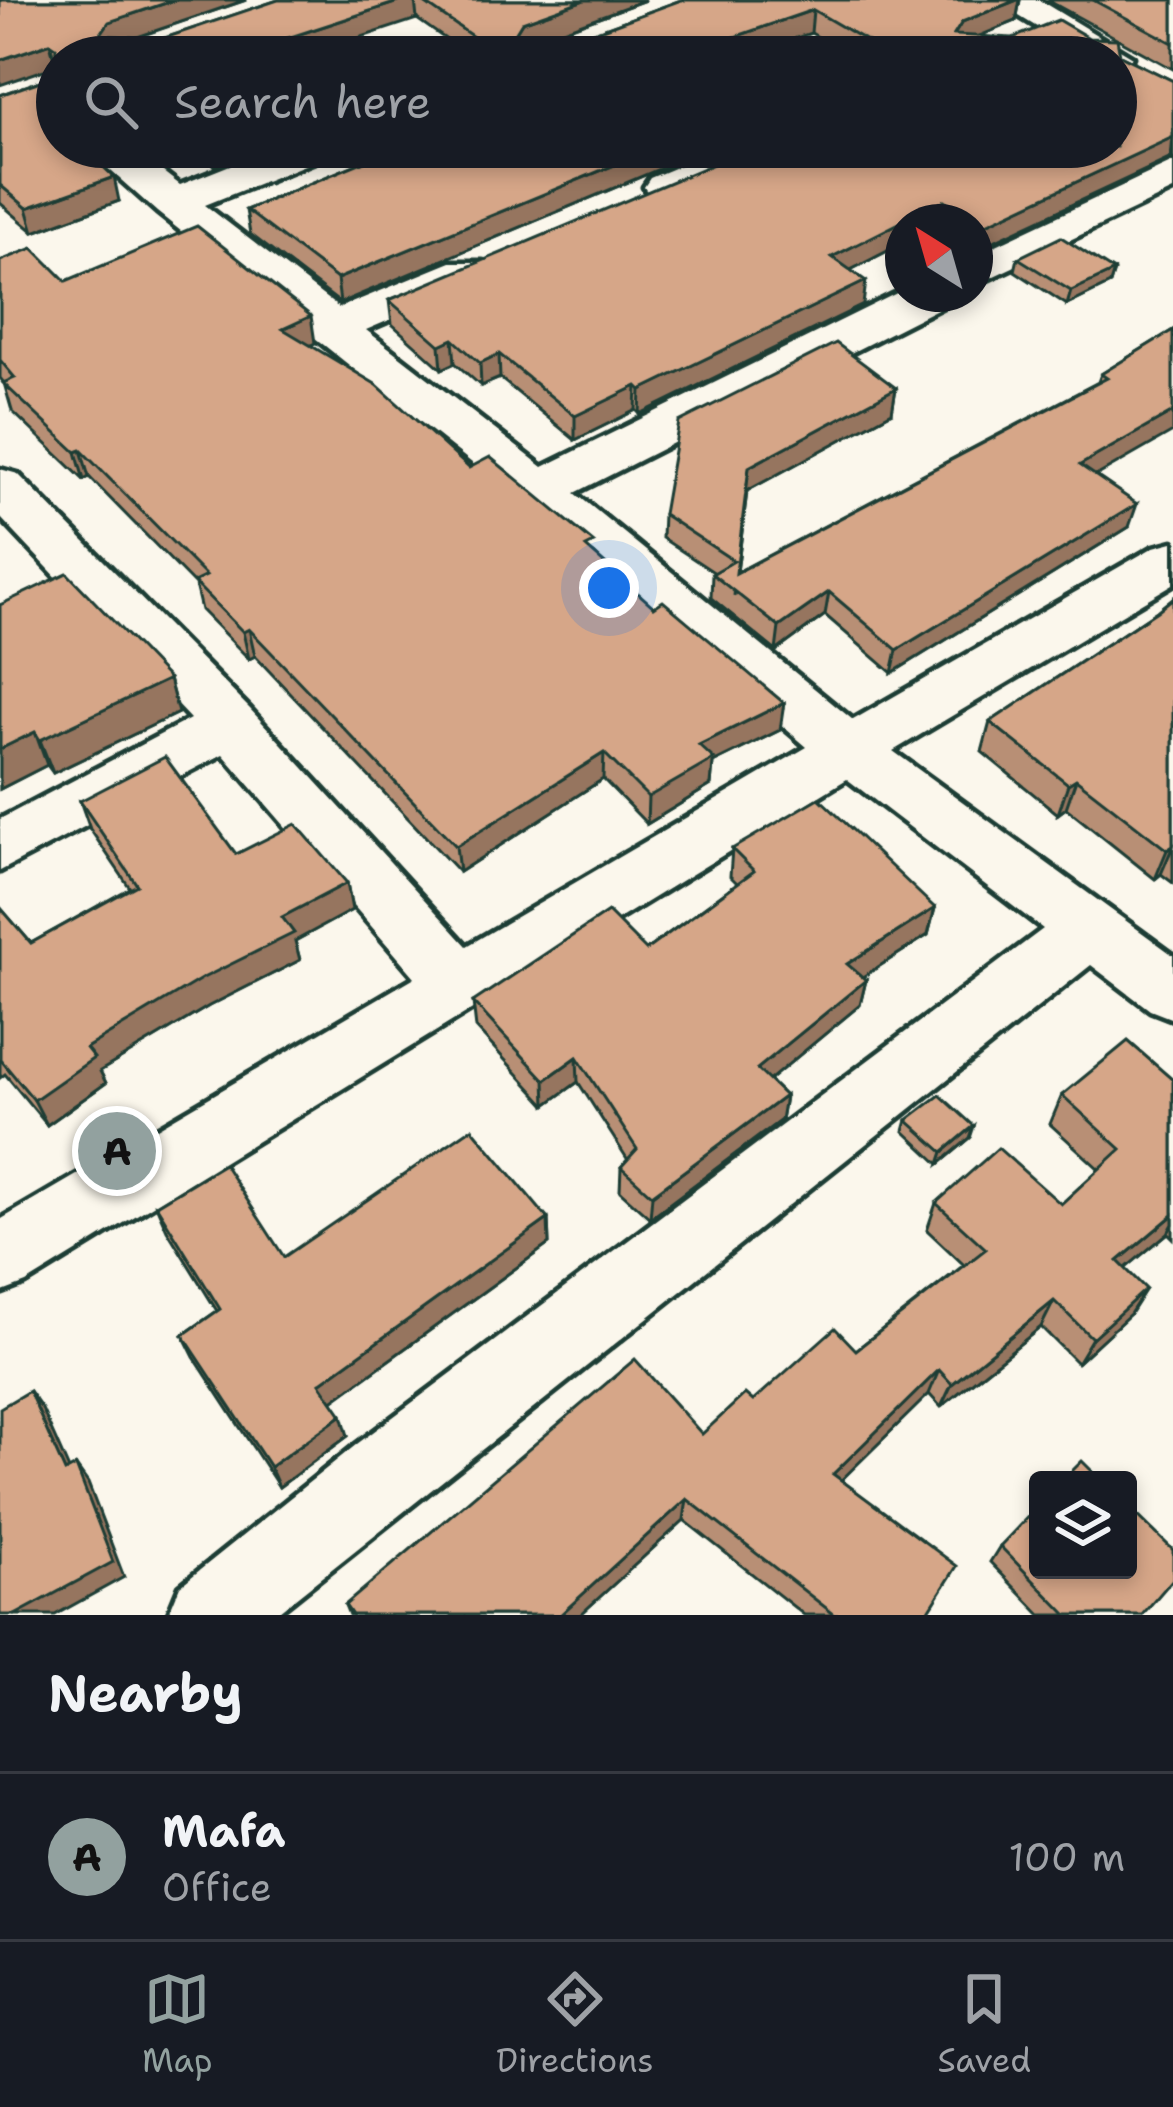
<!DOCTYPE html>
<html lang="en">
<head>
<meta charset="utf-8">
<style>
	body { margin:0; font-family:"Shantell Sans",sans-serif; background:#20242c; color:#f1f3f6 }
	.controls { position:absolute; right:36px; bottom:36px; display:grid; overflow:hidden; border-radius:12px; box-shadow:0 6px 18px #0003 }
	.controls button { width:108px; height:108px; display:grid; place-items:center; padding:0; border:0; border-bottom:3px solid #363941; background:#171b24; color:#f1f3f6; font:60px sans-serif }
	.compass { position:absolute; left:885px; top:204px; width:108px; height:108px; border-radius:50%; background:#171b24; box-shadow:0 6px 18px #0003; rotate:323deg }
	.you { position:absolute; left:609px; top:588px; width:42px; height:42px; margin:-30px; border:9px solid #fff; border-radius:50%; background:#1a73e8; box-shadow:0 0 0 18px #1a73e833 }
	.badge { display:grid; place-items:center; width:78px; height:78px; border-radius:50%; background:#92a19f; color:#111; font-size:39px; font-weight:700 }
	.pin { position:absolute; translate:-50% -50%; border:6px solid #fff; box-shadow:0 3px 12px #0006 }
	.list { margin:0; padding:0; list-style:none }
	h2 { display:flex; justify-content:space-between; align-items:center; height:156px; margin:0; padding:0 48px; font-size:51px }
	h2 small { font-size:39px; font-weight:400; color:#9ea1a6 }
	.list li { display:grid; grid-template-columns:78px 1fr auto; gap:36px; align-items:center; box-sizing:border-box; height:168px; padding:0 48px; border-top:3px solid #363941 }
	.list b { display:block; font-size:45px; white-space:nowrap }
	.list p { margin:0; font-size:39px; white-space:nowrap; color:#9ea1a6 }
	.list em { font-size:39px; font-style:normal; color:#9ea1a6 }
	.icon { flex:none; width:66px; height:66px; fill:none; stroke:currentColor; stroke-width:2; stroke-linecap:round; stroke-linejoin:round }
	.map { position:relative; flex:none; width:1173px; height:1615px; overflow:hidden }
	.search { position:absolute; background:#171b24; box-shadow:0 6px 18px #0003; left:36px; right:36px; top:36px; height:132px; display:flex; align-items:center; gap:30px; box-sizing:border-box; padding:0 42px; border-radius:66px; color:#9ea1a6; font-size:45px }
	.sheet { height:324px; background:#171b24 }
	nav { display:flex; justify-content:space-around; align-items:center; box-sizing:border-box; height:168px; border-top:3px solid #363941; background:#171b24; font-size:33px; color:#9ea1a6 }
	nav a { display:grid; justify-items:center; gap:6px }
	nav .on { color:#92a19f }
	.map>svg:first-child { display:block }
	.lines { fill:none; stroke-linecap:round; stroke-linejoin:round }
	.minor-casing { stroke:#1f3d34; stroke-width:9 }
	.minor { fill:#fbf7ec; fill-rule:evenodd }
	.wall { fill:#b88f75; stroke:#1f3d34; stroke-width:3 }
	.shaded-wall { fill:#96745f; stroke:#1f3d34; stroke-width:3 }
	.building { fill:#d6a688; stroke:#1f3d34; stroke-width:3 }
</style>
</head>
<body>
<div class="map">
<svg width="1173" height="1615" viewBox="0 0 1173 1615">
	<rect width="100%" height="100%" fill="#fbf7ec"/>
	<filter id="ink" filterUnits="userSpaceOnUse"><feTurbulence type="fractalNoise" baseFrequency=".00833" numOctaves="2"/><feDisplacementMap in="SourceGraphic" scale="24" xChannelSelector="R" yChannelSelector="G"/><feConvolveMatrix kernelMatrix="1 2 1 2 8 2 1 2 1" color-interpolation-filters="sRGB"/></filter>
	<g filter="url(#ink)">
		<g class="lines">
			<g class="minor-casing">
				<g id="minor">
					<polygon points="993,0 1039,0 1133,57 1116,68 1116,57 1086,57"/>
					<polygon points="84,147 131,147 180,185 275,147 333,147 327,156 205,205 339,308 451,262 483,262 489,271 483,280 366,330 543,467 903,290 954,294 947,304 575,493 853,720 1154,547 1173,542 1173,584 893,751 1173,955 1173,1019 1150,1010 1091,965 274,1615 168,1615 180,1586 357,1444 1043,929 847,779 26,1283 0,1293 0,1220 415,977 223,754 0,871 0,819 190,719 0,517 0,469 18,474 250,709 467,946 807,747 521,502 157,212"/>
					<polygon points="724,147 780,147 774,156 680,196 650,196 644,187 650,178"/>
					<polygon points="1173,162 1173,191 975,285 975,255"/>
				</g>
			</g>
			<use href="#minor" class="minor"/>
		</g>
		<g class="wall">
			<polygon points="0,0 246,0 136,37 162,39 278,0 645,0 544,37 575,39 681,0 1020,0 1016,21 978,36 1120,55 1173,81 1173,159 1171,158 979,248 975,246 975,222 903,222 903,243 850,270 863,305 640,414 636,410 575,440 500,378 481,386 455,363 442,369 392,324 389,300 750,163 1116,57 852,57 811,33 741,57 471,57 417,19 57,57 57,147 90,155 119,201 34,232 0,203 0,95 55,76 55,66"/>
			<polygon points="1047,0 1173,0 1173,69"/>
			<polygon points="185,147 264,147 215,165"/>
			<polygon points="398,147 700,147 700,152 340,303 250,234 246,210"/>
			<polygon points="1018,258 1114,271 1110,284 1067,305 1015,271"/>
			<polygon points="0,261 66,281 315,343 311,345 469,468 594,554 780,730 713,763 711,785 647,824 603,779 459,872 255,656 249,659 201,610 195,585 89,477 84,480 12,411 4,383 0,378"/>
			<polygon points="1173,330 1096,476 1129,527 892,673 825,615 776,651 711,598 712,574 715,573 662,538 663,514 896,388 892,412 747,491 737,572 1098,382 1101,374"/>
			<polygon points="1173,598 1173,883 1161,874 1155,879 1066,808 1058,814 982,752 990,722 1157,611"/>
			<polygon points="0,605 169,679 178,713 53,773 47,765 0,789"/>
			<polygon points="80,801 236,854 347,883 352,910 295,941 300,960 209,1006 100,1071 106,1083 47,1125 5,1074 0,1078 0,907 31,943 130,888 90,829"/>
			<polygon points="732,849 935,908 928,935 862,977 866,980 860,1005 769,1080 785,1096 781,1120 650,1218 620,1191 621,1167 628,1160 578,1082 546,1105 476,1028 473,1002 646,950 737,883 730,876"/>
			<polygon points="1173,1080 1173,1238 1168,1233 1125,1268 1130,1314 1077,1363 1041,1327 941,1407 929,1394 841,1480 927,1615 804,1615 684,1520 580,1615 349,1615 345,1605 702,1434 753,1401 856,1350 964,1265 927,1230 936,1203 1061,1204 1099,1169 1050,1124 1062,1095"/>
			<polygon points="907,1120 970,1138 939,1164 904,1131"/>
			<polygon points="156,1205 284,1257 548,1219 549,1244 332,1401 348,1436 279,1487 194,1357 183,1335 217,1311 167,1230"/>
			<polygon points="1000,1546 1142,1615 1041,1615 990,1562"/>
		</g>
		<g class="shaded-wall">
			<polygon points="175,0 246,0 114,45 100,35 109,22"/>
			<polygon points="404,0 415,0 417,19 301,57 264,57 263,46"/>
			<polygon points="584,0 645,0 522,45 514,35 522,22"/>
			<polygon points="1017,0 1020,0 1016,21 958,45 954,35 962,22"/>
			<polygon points="813,10 811,33 741,57 710,57 711,45"/>
			<polygon points="50,43 56,66 0,85 0,60"/>
			<polygon points="1173,137 1171,158 979,248 984,225"/>
			<polygon points="212,147 264,147 215,165"/>
			<polygon points="658,147 700,147 700,152 340,303 337,279"/>
			<polygon points="114,177 119,201 34,232 27,208"/>
			<polygon points="945,200 941,222 903,222 903,243 829,281 832,257"/>
			<polygon points="1114,271 1110,284 1067,305 1071,291"/>
			<polygon points="866,281 863,305 640,414 641,390"/>
			<polygon points="311,316 315,343 288,356 283,329"/>
			<polygon points="453,339 455,363 442,369 440,345"/>
			<polygon points="499,354 500,378 481,386 480,363"/>
			<polygon points="637,386 636,410 575,440 575,416"/>
			<polygon points="896,388 892,412 747,491 734,596 749,467"/>
			<polygon points="1173,412 1173,432 1073,489 1080,465"/>
			<polygon points="81,450 89,477 84,480 76,452"/>
			<polygon points="1137,504 1129,527 892,673 897,650"/>
			<polygon points="829,592 825,615 776,651 779,627"/>
			<polygon points="249,629 255,656 249,659 243,632"/>
			<polygon points="169,679 178,713 53,773 40,740"/>
			<polygon points="784,703 780,730 713,763 711,785 647,824 648,797 699,745"/>
			<polygon points="35,732 47,765 0,789 0,749"/>
			<polygon points="604,753 603,779 459,872 456,846"/>
			<polygon points="1076,779 1066,808 1058,814 1068,784"/>
			<polygon points="1173,846 1161,874 1155,879 1167,850"/>
			<polygon points="347,883 352,910 295,941 300,960 209,1006 100,1071 106,1083 47,1125 34,1100 86,1048 282,917"/>
			<polygon points="935,908 928,935 842,990 847,964"/>
			<polygon points="866,980 860,1005 754,1093 757,1069"/>
			<polygon points="577,1057 578,1082 546,1105 545,1080"/>
			<polygon points="785,1096 781,1120 650,1218 652,1195"/>
			<polygon points="974,1126 970,1138 939,1164 943,1152"/>
			<polygon points="1173,1215 1173,1224 1168,1233 1103,1287 1118,1261"/>
			<polygon points="548,1219 549,1244 327,1405 320,1383"/>
			<polygon points="1146,1289 1130,1314 1077,1363 1092,1338"/>
			<polygon points="1054,1301 1041,1327 941,1407 952,1384"/>
			<polygon points="939,1370 929,1394 825,1496 833,1474"/>
			<polygon points="29,1391 42,1409 77,1488 65,1472"/>
			<polygon points="342,1415 348,1436 279,1487 270,1467"/>
			<polygon points="76,1466 88,1483 124,1577 55,1615 15,1615"/>
			<polygon points="687,1499 684,1520 580,1615 560,1615"/>
		</g>
		<g class="building">
			<polygon points="0,0 175,0 109,22 100,35 162,39 278,0 404,0 263,46 274,54 265,57 57,57 57,147 82,147 114,177 27,208 0,185 0,95 55,76 56,47 50,43 0,60"/>
			<polygon points="420,0 584,0 522,22 514,35 575,39 681,0 1017,0 962,22 954,35 1013,38 1058,20 1089,38 1117,39 1120,55 1173,81 1173,137 984,225 945,200 832,257 866,281 641,390 637,386 575,416 499,354 480,363 453,339 440,345 389,300 737,154 750,163 786,147 1116,147 1116,57 894,57 813,10 711,45 727,57 502,57"/>
			<polygon points="1093,0 1173,0 1173,43"/>
			<polygon points="398,147 658,147 337,279 246,210"/>
			<polygon points="197,226 311,316 283,329 377,385 469,468 490,457 594,543 586,547 654,607 663,601 784,703 699,745 714,759 648,797 604,753 456,846 249,629 243,632 194,582 206,576 81,450 76,452 3,383 15,378 0,360 0,261 33,248 66,281"/>
			<polygon points="1061,237 1114,271 1071,291 1018,258"/>
			<polygon points="1173,330 1173,412 1080,465 1137,504 897,650 829,592 779,627 712,574 734,561 663,514 679,422 836,343 896,388 749,467 736,573 1107,378 1101,374"/>
			<polygon points="67,573 169,679 40,740 35,732 0,749 0,605"/>
			<polygon points="1173,598 1173,846 1167,850 1076,779 1068,784 990,722 1157,611"/>
			<polygon points="165,757 236,854 296,824 347,883 282,917 294,933 201,979 86,1048 94,1058 34,1100 0,1059 0,907 31,943 137,885 80,801"/>
			<polygon points="819,798 935,908 847,964 866,980 757,1069 785,1096 652,1195 621,1167 637,1149 577,1057 545,1080 473,1002 608,912 646,950 754,871 732,849"/>
			<polygon points="1128,1041 1173,1080 1173,1215 1118,1261 1146,1289 1092,1338 1054,1301 952,1384 939,1370 833,1474 957,1566 926,1615 835,1615 687,1499 560,1615 352,1615 345,1605 635,1359 702,1434 745,1394 753,1401 835,1328 856,1350 986,1249 936,1203 998,1148 1061,1204 1121,1149 1062,1095"/>
			<polygon points="940,1095 974,1126 943,1152 907,1120"/>
			<polygon points="472,1128 548,1219 320,1383 342,1415 270,1467 183,1335 220,1309 156,1205 224,1164 284,1257"/>
			<polygon points="29,1391 65,1472 76,1466 113,1562 15,1615 0,1615 0,1408"/>
			<polygon points="1082,1461 1101,1480 1063,1480"/>
			<polygon points="1038,1506 1038,1570 1128,1570 1128,1506 1173,1550 1173,1579 1142,1615 1067,1615 1000,1546"/>
		</g>
	</g>
</svg>
<div class="controls">
<button><svg class="icon" aria-label="layers" viewBox="0 0 24 24"><path d="M12 4l9 5-9 5-9-5zM3 14l9 5 9-5"/></svg></button>
</div>
<svg class="compass" viewBox="-18 -18 36 36"><path d="M0-13l5 13h-10z" fill="#e53935"/><path d="M0 13l5-13h-10z" fill="#9ea1a6"/></svg>
<div class="you"></div>
<div class="pin badge" style="left:117px;top:1151px">A</div>
<div class="search"><svg class="icon" aria-label="search" viewBox="0 0 24 24"><circle cx="10" cy="10" r="6"/><path d="M15 15l6 6"/></svg>Search here</div>
</div>
<section class="sheet">
<h2>Nearby<small></small></h2>
<ul class="list">
<li><span class="badge">A</span><div><b>Mafa</b><p>Office</p></div><em>100 m</em></li>
</ul>
</section>
<nav>
<a class="on"><svg class="icon" aria-label="map" viewBox="0 0 24 24"><path d="M3 6l6-2 6 2 6-2v14l-6 2-6-2-6 2zM9 4v14M15 6v14"/></svg>Map</a>
<a><svg class="icon" aria-label="directions" viewBox="0 0 24 24"><path d="M12 3l9 9-9 9-9-9zM9 14v-3h6M13 9l2 2-2 2"/></svg>Directions</a>
<a><svg class="icon" aria-label="saved" viewBox="0 0 24 24"><path d="M7 4h10v16l-5-4-5 4z"/></svg>Saved</a>
</nav>
</body>
</html>
